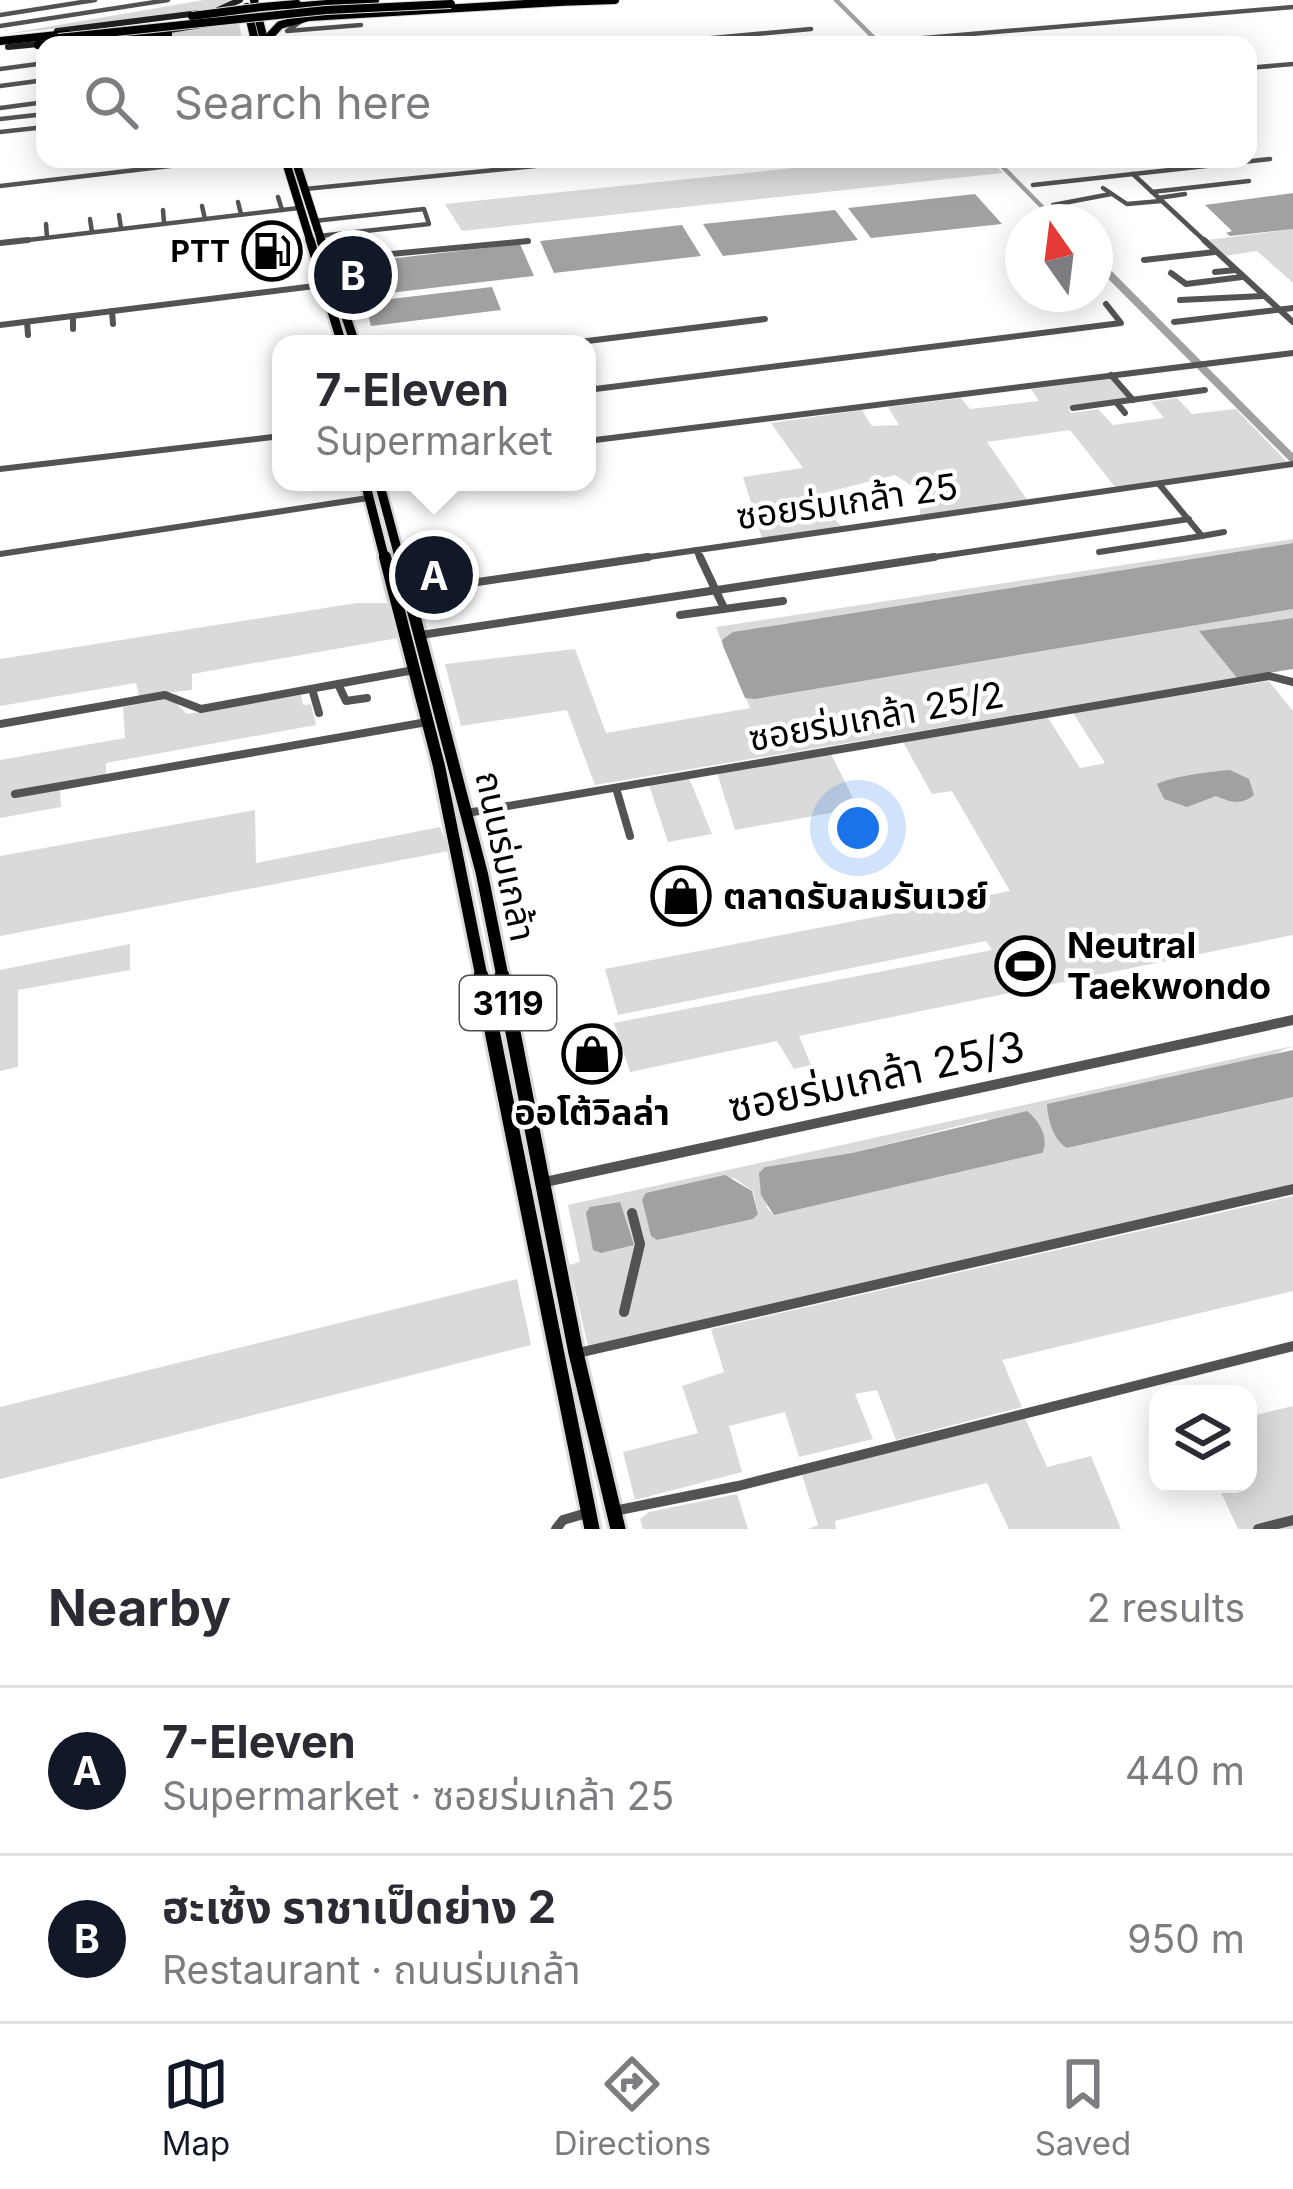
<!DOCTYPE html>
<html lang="en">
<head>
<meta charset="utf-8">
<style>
	body { margin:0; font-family:Inter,"Noto Sans Thai",sans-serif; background:#f2f2f3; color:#2b2b33 }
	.controls { position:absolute; right:36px; bottom:36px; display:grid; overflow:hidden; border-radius:24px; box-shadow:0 6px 30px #0003 }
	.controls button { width:108px; height:108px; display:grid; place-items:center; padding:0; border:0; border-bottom:3px solid #e1e1e2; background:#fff; color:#2b2b33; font:60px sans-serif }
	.compass { position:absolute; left:1005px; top:204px; width:108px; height:108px; border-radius:50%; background:#fff; box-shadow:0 6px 30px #0003; rotate:346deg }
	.you { position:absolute; left:858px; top:828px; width:42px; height:42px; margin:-30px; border:9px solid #fff; border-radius:50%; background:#1a73e8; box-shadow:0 0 0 18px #1a73e833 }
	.badge { display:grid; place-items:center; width:78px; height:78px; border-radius:50%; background:#111827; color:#fff; font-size:39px; font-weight:700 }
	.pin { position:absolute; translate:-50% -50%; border:6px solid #fff; box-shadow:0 3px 12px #0006 }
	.popup { position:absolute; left:272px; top:335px; width:324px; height:156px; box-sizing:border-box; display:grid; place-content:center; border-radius:24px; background:#fff; filter:drop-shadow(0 3px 9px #0005); font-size:39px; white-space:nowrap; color:#7c7c81 }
	.popup b { font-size:45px; color:#2b2b33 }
	.popup::after { content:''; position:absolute; left:50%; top:100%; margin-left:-24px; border:24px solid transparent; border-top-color:#fff }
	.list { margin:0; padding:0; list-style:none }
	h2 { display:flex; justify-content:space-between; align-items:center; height:156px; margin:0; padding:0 48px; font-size:51px }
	h2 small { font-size:39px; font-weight:400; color:#7c7c81 }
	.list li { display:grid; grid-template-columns:78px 1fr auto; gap:36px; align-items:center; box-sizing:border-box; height:168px; padding:0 48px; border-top:3px solid #e1e1e2 }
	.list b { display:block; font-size:45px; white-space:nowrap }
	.list p { margin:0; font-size:39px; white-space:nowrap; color:#7c7c81 }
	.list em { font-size:39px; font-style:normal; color:#7c7c81 }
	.icon { flex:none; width:66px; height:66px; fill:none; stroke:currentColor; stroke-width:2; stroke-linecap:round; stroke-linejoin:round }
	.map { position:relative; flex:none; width:1293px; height:1529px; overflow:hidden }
	.search { position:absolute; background:#fff; box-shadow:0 6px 30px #0003; left:36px; right:36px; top:36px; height:132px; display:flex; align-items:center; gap:30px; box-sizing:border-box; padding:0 42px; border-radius:24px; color:#7c7c81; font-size:45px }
	.sheet { height:492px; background:#fff }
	nav { display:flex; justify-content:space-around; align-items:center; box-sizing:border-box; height:168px; border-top:3px solid #e1e1e2; background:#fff; font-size:33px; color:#7c7c81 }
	nav a { display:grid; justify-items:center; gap:6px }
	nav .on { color:#111827 }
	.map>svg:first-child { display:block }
	.green { fill:#dadada; fill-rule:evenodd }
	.water { fill:#a1a1a1 }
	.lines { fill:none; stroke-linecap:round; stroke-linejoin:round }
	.canal-far1 { stroke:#a1a1a1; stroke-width:4.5 }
	.canal { stroke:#a1a1a1; stroke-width:8 }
	.primary-far3-casing { stroke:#dbdbdb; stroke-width:10 }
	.primary-far2-casing { stroke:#dbdbdb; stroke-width:14 }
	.primary-far1-casing { stroke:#dbdbdb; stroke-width:18 }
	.primary-casing { stroke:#dbdbdb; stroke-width:21 }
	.minor-far3 { stroke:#535353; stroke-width:4.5 }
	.minor-far2 { stroke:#535353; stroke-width:6 }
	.minor-far1 { stroke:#535353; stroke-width:8 }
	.minor { stroke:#535353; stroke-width:10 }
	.secondary { stroke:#202020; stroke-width:6 }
	.primary-far3 { stroke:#000; stroke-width:8 }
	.primary-far2 { stroke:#000; stroke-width:9 }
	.primary-far1 { stroke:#000; stroke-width:12 }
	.primary { stroke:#000; stroke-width:15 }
	.primary-bridge-casing { stroke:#dbdbdb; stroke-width:10; stroke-linecap:butt }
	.primary-bridge { stroke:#000; stroke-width:8 }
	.labels { text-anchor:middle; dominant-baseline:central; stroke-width:9; stroke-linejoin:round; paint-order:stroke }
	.far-poi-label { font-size:30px; font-weight:bold; fill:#000; stroke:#fff; text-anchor:end }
	.shield { fill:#fff; stroke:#4c4c4c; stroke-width:3 }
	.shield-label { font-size:33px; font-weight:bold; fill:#000 }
	.street-label { font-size:36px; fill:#000; stroke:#fff }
	.poi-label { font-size:36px; font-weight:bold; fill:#000; stroke:#fff; text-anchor:start }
	.near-street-label { font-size:42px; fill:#000; stroke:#fff }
</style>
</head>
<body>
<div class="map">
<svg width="1293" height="1529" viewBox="0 0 1293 1529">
	<rect width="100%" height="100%" fill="#fff"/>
	<g class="green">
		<polygon points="204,0 233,0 211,10 0,35"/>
		<polygon points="239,23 242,40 232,45 62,45"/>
		<polygon points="882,159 989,159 1003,173 462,231 445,204"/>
		<polygon points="1293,229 1293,283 1257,251 1225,256 1208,240"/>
		<polygon points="1117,378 1135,398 1068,409 1071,413 1098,409 1113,425 1164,418 1151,402 1177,398 1192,414 1236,409 1288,463 1116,488 1070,430 987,442 1028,501 920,515 921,492 895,475 820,494 820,505 841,526 762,538 743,477 803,468 771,423 862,410 872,426 899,425 888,407 961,398 970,409 1039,401 1031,389"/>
		<polygon points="1293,539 1293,543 733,632 722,643 716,627"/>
		<polygon points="357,603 387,603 398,638 192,674 192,690 139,696 136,683 0,706 0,659"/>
		<polygon points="1293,609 1293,618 1200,631 1237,678 595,785 567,710 461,726 445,664 575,649 606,733 750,708 746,698"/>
		<polygon points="1269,681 1293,711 1293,935 799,1036 811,1065 794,1069 777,1041 630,1072 614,1023 992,950 986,941 618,1015 605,969 1010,891 952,791 932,794 903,742 1048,718 1080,768 1105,763 1073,713"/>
		<polygon points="301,695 303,705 311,704 316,725 106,763 106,778 60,787 61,807 0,818 0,760 125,738 123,707 171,698 187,714"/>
		<polygon points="831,754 858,808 735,830 717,773"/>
		<polygon points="689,778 712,834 668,842 649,785"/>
		<polygon points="255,810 256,863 440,827 449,851 0,936 0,856"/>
		<polygon points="130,944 130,970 18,990 18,1067 0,1071 0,970"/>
		<path d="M1293,1046L1267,1057L1047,1105L1067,1148L1293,1097V1185L588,1346L569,1265L580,1262L568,1205ZM986,1119L1042,1153L774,1215L767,1208L765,1167L852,1153ZM734,1178L753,1191L758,1213L752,1219L657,1240L651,1235L642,1200Z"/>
		<polygon points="1293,1196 1293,1291 1002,1360 1022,1407 896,1440 877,1390 855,1394 873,1439 799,1457 785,1412 729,1426 742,1472 635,1500 623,1452 698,1433 682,1386 724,1372 711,1329"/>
		<polygon points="517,1279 531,1345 0,1479 0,1407"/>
		<polygon points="1293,1406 1293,1529 1238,1529 1217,1484 1248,1484 1248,1417"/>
		<polygon points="1025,1418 1047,1467 1091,1456 1121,1529 1009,1529 987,1483 835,1521 836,1529 808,1529 818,1525 802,1475"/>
		<polygon points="737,1494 748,1529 643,1529 640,1519 649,1512"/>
	</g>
	<g class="water">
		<polygon points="1293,193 1293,229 1230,236 1226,233 1232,231 1205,205"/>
		<polygon points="975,194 1002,224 871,238 848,208"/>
		<polygon points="835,210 858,240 723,256 703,224"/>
		<polygon points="682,225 701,256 554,273 540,241"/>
		<polygon points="520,244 534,276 389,293 379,260"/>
		<polygon points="492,287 501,310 371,326 365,302"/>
		<polygon points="1293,543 1293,609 755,699 745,698 723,646 722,640 733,632"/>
		<polygon points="1293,618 1293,669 1237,678 1199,631"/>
		<path d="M1230,770L1249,779L1254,795C1240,806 1231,802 1216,796L1187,807L1164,799L1157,784C1170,777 1213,771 1230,770Z"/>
		<path d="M1293,1050V1097L1067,1148C1053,1140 1048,1120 1047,1104Z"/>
		<path d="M1027,1111C1039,1120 1050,1139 1042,1153L774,1215L761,1195L759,1173L765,1167L852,1153Z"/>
		<polygon points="725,1175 752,1191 758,1214 753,1219 657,1240 651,1236 642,1200 646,1193"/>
		<polygon points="620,1202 634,1245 601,1253 593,1250 586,1213 590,1207"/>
	</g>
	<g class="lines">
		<g class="canal-far1">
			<polyline points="836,0 881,45"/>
			<polyline points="995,159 1057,222"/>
		</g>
		<polyline class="canal" points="1095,260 1293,459"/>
		<g class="primary-far3-casing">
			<g id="primary-far3">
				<polyline points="254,0 265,44"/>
				<polyline points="556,2 615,0"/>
				<polyline points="247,7 256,45"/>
				<polyline points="262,7 297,4"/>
				<polyline points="302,16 291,7 375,0"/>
				<polyline points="0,41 67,34"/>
				<polyline points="265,41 280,25 309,17 559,2"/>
				<polyline points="38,45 168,34"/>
				<polyline points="285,159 311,243"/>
				<polyline points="295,159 322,243"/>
			</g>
		</g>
		<g class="primary-far2-casing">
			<g id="primary-far2">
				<polyline points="310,240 342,344"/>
				<polyline points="321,240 355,344"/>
				<polyline points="365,482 385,560"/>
				<polyline points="379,482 400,560"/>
			</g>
		</g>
		<g class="primary-far1-casing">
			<g id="primary-far1">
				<polyline points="385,557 439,766 482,979"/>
				<polyline points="399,557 482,874 503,979"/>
			</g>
		</g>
		<g class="primary-casing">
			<g id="primary">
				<polyline points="481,976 592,1529"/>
				<polyline points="502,976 576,1353 618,1529"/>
			</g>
		</g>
		<g class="minor-far3">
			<polyline points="0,15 95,0"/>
			<polyline points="306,18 287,31 361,25"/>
			<polyline points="0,26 168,0"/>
			<polyline points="912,39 1293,7"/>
			<polyline points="635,45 811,29"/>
			<polyline points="1248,68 1293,64"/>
			<polyline points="0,69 45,63"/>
			<polyline points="0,86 45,80"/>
			<polyline points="0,108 45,102"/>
			<polyline points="0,119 45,114"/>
			<polyline points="0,132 45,127"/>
			<polyline points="297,165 358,159"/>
			<polyline points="1133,174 1207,243"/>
			<polyline points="1033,185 1270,159"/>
			<polyline points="0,186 229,159"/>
			<polyline points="1103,188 1127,204 1161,201"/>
			<polyline points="305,189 605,159"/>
			<polyline points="1152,192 1249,181"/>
			<polyline points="278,197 282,210"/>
			<polyline points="1158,198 1185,194"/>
			<polyline points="238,202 241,214"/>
			<polyline points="1053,205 1111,194"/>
			<polyline points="202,206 205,219"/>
			<polyline points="163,210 164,223"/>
			<polyline points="119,215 121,228"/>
			<polyline points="90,219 92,232"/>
			<polyline points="314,221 424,209 429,224 319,236"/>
			<polyline points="46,224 47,237"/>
			<polyline points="3,243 299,208"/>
			<polyline points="510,243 528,241"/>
		</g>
		<g class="minor-far2">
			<polyline points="1204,240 1293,322"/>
			<polyline points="0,243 28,240"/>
			<polyline points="327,260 528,241"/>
			<polyline points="1144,260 1215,252"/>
			<polyline points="1215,272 1236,270"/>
			<polyline points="1171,273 1186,284 1242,277"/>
			<polyline points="1180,300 1263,296"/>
			<polyline points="112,311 113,324"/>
			<polyline points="73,316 73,329"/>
			<polyline points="27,322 28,335"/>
			<polyline points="1174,322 1293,308"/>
			<polyline points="0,325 323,285"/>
			<polyline points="563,344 765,319"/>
			<polyline points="1111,375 1133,400"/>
			<polyline points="587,390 1121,323 1106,304"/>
			<polyline points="1073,408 1116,402"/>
			<polyline points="1125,413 1116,402 1205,390"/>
			<polyline points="587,441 1293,353"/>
			<polyline points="0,469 281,436"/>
			<polyline points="1202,536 1224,532"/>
			<polyline points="696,550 701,560"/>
			<polyline points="1099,552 1202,536 1159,484"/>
			<polyline points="0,554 368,498"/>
			<polyline points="628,560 1293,464"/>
			<polyline points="915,560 1189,519"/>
		</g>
		<g class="minor-far1">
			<polyline points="700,557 724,608"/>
			<polyline points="410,592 648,557"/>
			<polyline points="680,615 783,601"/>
			<polyline points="421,635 934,557"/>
			<polyline points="338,684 346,701 367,698"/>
			<polyline points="312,689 319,713"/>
			<polyline points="0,724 165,695 201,709 414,670"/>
			<polyline points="616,788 630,836"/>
			<polyline points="15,794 427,722"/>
			<polyline points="467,813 1269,676 1293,682"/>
		</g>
		<g class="minor">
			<polyline points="545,1182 1293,1020"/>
			<polyline points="624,1312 640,1244 632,1213"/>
			<polyline points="578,1353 1293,1189"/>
			<polyline points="614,1511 738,1486 1293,1346"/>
			<polyline points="556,1529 563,1520 587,1513"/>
			<polyline points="1258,1529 1293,1520"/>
		</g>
		<g class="secondary">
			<polyline points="218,10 240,0"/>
			<polyline points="57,31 199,13"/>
			<polyline points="157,32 232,20"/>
			<polyline points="8,47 49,43"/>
		</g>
		<use href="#primary-far3" class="primary-far3"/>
		<use href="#primary-far2" class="primary-far2"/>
		<use href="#primary-far1" class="primary-far1"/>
		<use href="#primary" class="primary"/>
		<g class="primary-bridge-casing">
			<g id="primary-bridge">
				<polyline points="192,16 262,7"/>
				<polyline points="58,38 326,10 451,4"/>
			</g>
		</g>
		<use href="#primary-bridge" class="primary-bridge"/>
	</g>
	<defs>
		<g id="fuel-ring" transform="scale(3)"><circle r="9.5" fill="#fff" stroke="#000" stroke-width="1.5"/><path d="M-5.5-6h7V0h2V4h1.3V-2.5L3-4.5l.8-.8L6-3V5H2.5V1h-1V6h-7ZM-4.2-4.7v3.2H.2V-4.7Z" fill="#000"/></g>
		<g id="shop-ring" transform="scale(3)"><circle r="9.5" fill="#fff" stroke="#000" stroke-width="1.5"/><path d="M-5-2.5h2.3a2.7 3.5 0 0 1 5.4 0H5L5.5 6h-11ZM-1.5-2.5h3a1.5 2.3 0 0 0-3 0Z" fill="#000"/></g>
		<g id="stadium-ring" transform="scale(3)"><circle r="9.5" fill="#fff" stroke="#000" stroke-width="1.5"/><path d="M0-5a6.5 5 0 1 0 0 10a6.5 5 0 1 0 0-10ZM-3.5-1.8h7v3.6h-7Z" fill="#000"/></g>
	</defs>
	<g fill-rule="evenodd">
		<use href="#fuel-ring" x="272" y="251"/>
		<use href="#shop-ring" x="681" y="896"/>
		<use href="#stadium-ring" x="1025" y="966"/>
		<use href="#shop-ring" x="592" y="1054"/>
	</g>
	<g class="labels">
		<g class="far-poi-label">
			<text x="230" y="251">PTT</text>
		</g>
		<rect class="shield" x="460" y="976" width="96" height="54" rx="9"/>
		<g class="shield-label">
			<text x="508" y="1003">3119</text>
		</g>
		<g class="street-label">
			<text transform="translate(847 501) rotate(-8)">ซอยร่มเกล้า 25</text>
			<text transform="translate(876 716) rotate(-10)">ซอยร่มเกล้า 25/2</text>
			<text transform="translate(506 856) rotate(78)">ถนนร่มเกล้า</text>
		</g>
		<g class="poi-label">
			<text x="723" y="896">ตลาดรับลมรันเวย์</text>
			<text x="1067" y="945">Neutral<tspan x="1067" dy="41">Taekwondo</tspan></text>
			<text x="592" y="1112" text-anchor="middle">ออโต้วิลล่า</text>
		</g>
		<g class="near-street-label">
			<text transform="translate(876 1076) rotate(-12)">ซอยร่มเกล้า 25/3</text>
		</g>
	</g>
</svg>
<div class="controls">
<button><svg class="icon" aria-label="layers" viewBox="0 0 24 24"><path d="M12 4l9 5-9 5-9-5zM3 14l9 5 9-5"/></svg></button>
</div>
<svg class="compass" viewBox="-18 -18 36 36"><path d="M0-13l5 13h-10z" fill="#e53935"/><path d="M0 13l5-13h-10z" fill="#7c7c81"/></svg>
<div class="you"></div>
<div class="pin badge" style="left:434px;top:575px">A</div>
<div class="popup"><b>7-Eleven</b>Supermarket</div>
<div class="pin badge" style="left:353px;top:275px">B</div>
<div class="search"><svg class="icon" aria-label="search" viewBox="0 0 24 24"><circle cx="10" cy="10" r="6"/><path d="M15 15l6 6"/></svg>Search here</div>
</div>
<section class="sheet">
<h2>Nearby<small>2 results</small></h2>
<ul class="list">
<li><span class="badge">A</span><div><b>7-Eleven</b><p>Supermarket · ซอยร่มเกล้า 25</p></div><em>440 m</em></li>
<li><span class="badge">B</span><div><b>ฮะเซ้ง ราชาเป็ดย่าง 2</b><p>Restaurant · ถนนร่มเกล้า</p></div><em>950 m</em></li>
</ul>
</section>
<nav>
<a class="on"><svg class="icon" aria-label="map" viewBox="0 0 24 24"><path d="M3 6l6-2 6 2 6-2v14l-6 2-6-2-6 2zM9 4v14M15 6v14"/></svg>Map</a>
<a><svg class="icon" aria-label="directions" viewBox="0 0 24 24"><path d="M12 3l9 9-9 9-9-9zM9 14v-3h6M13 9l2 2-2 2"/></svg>Directions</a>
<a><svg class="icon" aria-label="saved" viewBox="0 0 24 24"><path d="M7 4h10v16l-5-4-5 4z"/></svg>Saved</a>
</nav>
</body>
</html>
